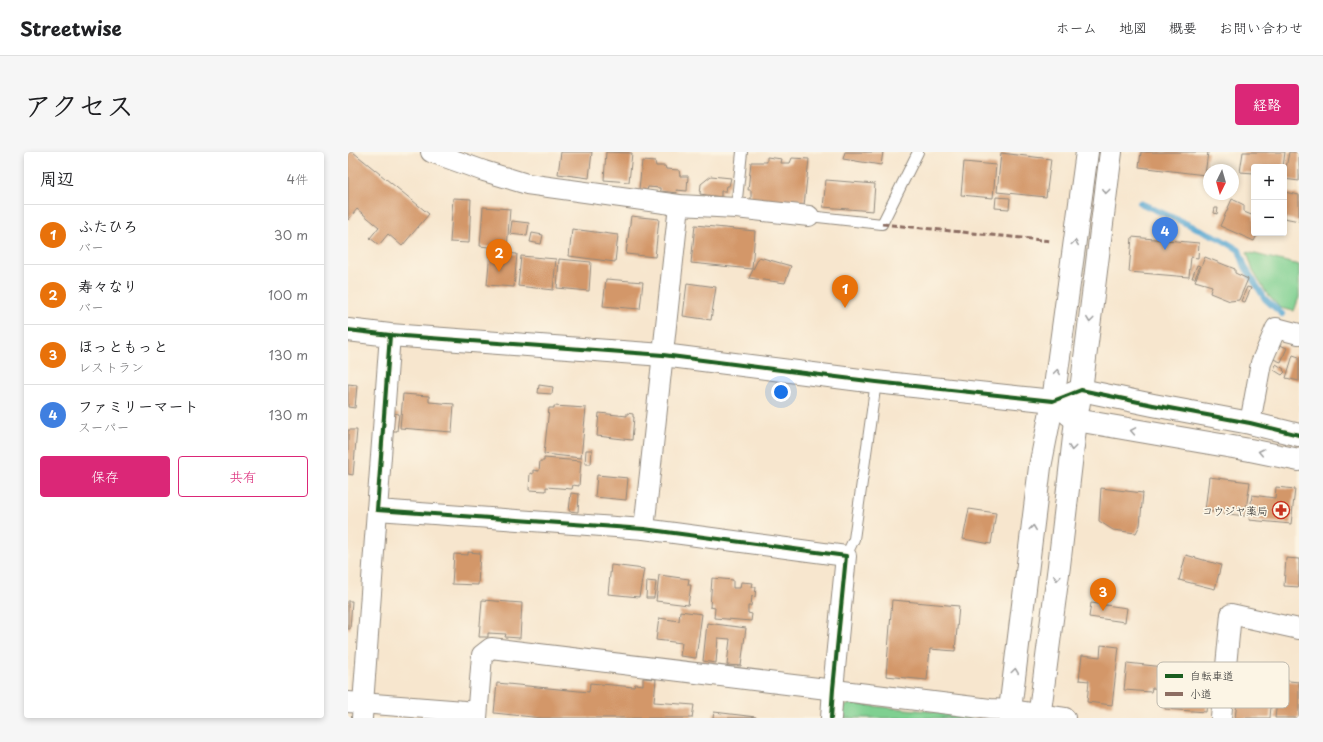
<!DOCTYPE html>
<html lang="ja">
<head>
<meta charset="utf-8">
<style>
	body { margin:0; font-family:"Playpen Sans","Klee One",sans-serif; background:#f6f6f6; color:#202124 }
	.controls { position:absolute; right:12px; top:12px; display:grid; overflow:hidden; border-radius:4px; box-shadow:0 2px 6px #0003 }
	.controls button { width:36px; height:36px; display:grid; place-items:center; padding:0; border:0; border-bottom:1px solid #e0e0e0; background:#fff; color:#202124; font:20px sans-serif }
	.compass { position:absolute; left:855px; top:12px; width:36px; height:36px; border-radius:50%; background:#fff; box-shadow:0 2px 6px #0003; rotate:185deg }
	.you { position:absolute; left:433px; top:240px; width:14px; height:14px; margin:-10px; border:3px solid #fff; border-radius:50%; background:#1a73e8; box-shadow:0 0 0 6px #1a73e833 }
	.badge { display:grid; place-items:center; width:26px; height:26px; border-radius:50%; background:#db2777; color:#fff; font-size:13px; font-weight:700 }
	.pin { position:absolute; translate:-50% -33px; filter:drop-shadow(0 1px 2px #0008) }
	.pin::after { content:''; position:absolute; top:21px; width:14px; height:12px; background:inherit; clip-path:polygon(0 0,100% 0,50% 100%) }
	.list { margin:0; padding:0; list-style:none }
	h2 { display:flex; justify-content:space-between; align-items:center; height:52px; margin:0; padding:0 16px; font-size:17px }
	h2 small { font-size:13px; font-weight:400; color:#757577 }
	.list li { display:grid; grid-template-columns:26px 1fr auto; gap:12px; align-items:center; box-sizing:border-box; height:60px; padding:0 16px; border-top:1px solid #e0e0e0 }
	.list b { display:block; font-size:15px; white-space:nowrap }
	.list p { margin:0; font-size:13px; white-space:nowrap; color:#757577 }
	.list em { font-size:13px; font-style:normal; color:#757577 }
	.actions { display:flex; gap:8px; padding:12px 16px }
	.actions a { flex:1; padding:9px 0; border:1px solid #db2777; border-radius:4px; text-align:center; font-size:14px; color:#db2777 }
	.actions .main { background:#db2777; color:#fff }
	.map { position:relative; flex:none; width:951px; height:566px; overflow:hidden; border-radius:4px }
	header { display:flex; align-items:center; gap:24px; box-sizing:border-box; height:56px; padding:0 20px; background:#fff; border-bottom:1px solid #e0e0e0 }
	header strong { font-size:19px }
	nav { display:flex; gap:22px; margin-inline-start:auto; font-size:14px }
	.intro { display:flex; align-items:center; justify-content:space-between; box-sizing:border-box; height:96px; padding:0 24px }
	h1 { margin:0; font-size:28px }
	.button { padding:10px 18px; border-radius:4px; background:#db2777; color:#fff; font-size:14px; font-weight:700 }
	main { display:flex; gap:24px; padding:0 24px }
	aside { flex:1; background:#fff; border-radius:4px; box-shadow:0 2px 6px #0003 }
	.map>svg:first-child { display:block }
	.green { fill:#7fd091; stroke:#557e5e }
	.lines { fill:none; stroke-linecap:round; stroke-linejoin:round }
	.stream { stroke:#58a7d2; stroke-width:6 }
	.building { fill:#d39769 }
	.service-casing { stroke:#91887c; stroke-width:12 }
	.minor-casing { stroke:#91887c; stroke-width:22 }
	.tertiary-casing { stroke:#91887c; stroke-width:24 }
	.service { stroke:#fff; stroke-width:10 }
	.minor { stroke:#fff; stroke-width:20 }
	.tertiary { stroke:#fff; stroke-width:22 }
	.quiet { stroke:#8d6e63; stroke-width:3; stroke-dasharray:6 3; stroke-linecap:butt }
	.cycleway-casing { stroke:#fcf5e5; stroke-width:6 }
	.cycleway { stroke:#1b5e20; stroke-width:4 }
	.oneway { stroke:#a0a0a0 }
	.labels { text-anchor:middle; dominant-baseline:central; stroke-width:3.5; stroke-linejoin:round; paint-order:stroke }
	.poi-label { font-size:11px; fill:#2b2b2b; stroke:#fcf5e5; text-anchor:end }
	.key { fill:#fcf5e5; stroke:#bdb8ad; stroke-width:1 }
	.key-label { font-size:11px; fill:#2b2b2b }
</style>
</head>
<body>
<header>
<strong>Streetwise</strong>
<nav><a>ホーム</a><a>地図</a><a>概要</a><a>お問い合わせ</a></nav>
</header>
<div class="intro"><h1>アクセス</h1><a class="button">経路</a></div>
<main>
<aside>
<h2>周辺<small>4件</small></h2>
<ul class="list">
<li><span class="badge" style="background:#e8710a">1</span><div><b>ふたひろ</b><p>バー</p></div><em>30 m</em></li>
<li><span class="badge" style="background:#e8710a">2</span><div><b>寿々なり</b><p>バー</p></div><em>100 m</em></li>
<li><span class="badge" style="background:#e8710a">3</span><div><b>ほっともっと</b><p>レストラン</p></div><em>130 m</em></li>
<li><span class="badge" style="background:#3f7fe0">4</span><div><b>ファミリーマート</b><p>スーパー</p></div><em>130 m</em></li>
</ul>
<div class="actions"><a class="main">保存</a><a>共有</a></div>
</aside>
<div class="map">
<svg width="951" height="566" viewBox="0 0 951 566">
	<rect width="100%" height="100%" fill="#fcf5e5"/>
	<filter id="ink" filterUnits="userSpaceOnUse"><feTurbulence type="fractalNoise" baseFrequency=".025" numOctaves="2"/><feDisplacementMap in="SourceGraphic" scale="8" xChannelSelector="R" yChannelSelector="G"/><feConvolveMatrix kernelMatrix="1 2 1 2 8 2 1 2 1" color-interpolation-filters="sRGB"/></filter>
	<filter id="wash" filterUnits="userSpaceOnUse"><feTurbulence type="fractalNoise" baseFrequency=".012" numOctaves="4" result="noise"/><feDisplacementMap in="SourceGraphic" scale="16" xChannelSelector="R" yChannelSelector="G"/><feGaussianBlur stdDeviation="0.9" result="paint"/><feColorMatrix in="noise" values="0 0 0 0 0 0 0 0 0 0 0 0 0 0 0 0 0 1.4 0 .05"/><feComposite in="paint" operator="in"/></filter>
	<g filter="url(#wash)">
		<rect width="100%" height="100%" fill="#f7e6ce"/>
		<g class="green">
			<polygon points="899,100 951,113 951,145 946,159 932,156 919,142 905,119"/>
			<polygon points="502,552 625,563 624,566 488,566 495,555"/>
		</g>
		<g class="lines">
			<polyline class="stream" points="792,51 871,86 891,98 897,115 917,147 934,162"/>
		</g>
		<g id="blocks">
			<g class="building">
				<polygon points="0,0 5,0 81,62 54,94 40,82 31,93 22,86 31,75 9,57 0,68"/>
				<polygon points="213,0 244,0 241,26 210,22"/>
				<polygon points="258,0 284,1 281,30 256,28"/>
				<polygon points="497,0 535,0 533,13 495,7"/>
				<polygon points="793,0 860,0 857,23 791,15"/>
				<polygon points="895,0 937,0 935,15 906,15 906,21 892,20"/>
				<polygon points="941,0 951,0 951,29 936,27"/>
				<polygon points="653,1 703,7 698,45 649,40"/>
				<polygon points="419,5 434,7 433,11 442,11 444,6 461,7 456,54 403,50 403,38 400,38 403,10 419,10"/>
				<polygon points="294,9 307,10 308,14 317,14 318,17 331,18 332,24 340,24 339,39 328,38 329,41 312,39 312,36 300,35 299,38 291,37"/>
				<polygon points="616,10 648,13 645,46 613,43"/>
				<polygon points="363,24 383,26 381,34 379,34 378,39 373,39 373,45 352,42 353,32"/>
				<polygon points="478,28 527,32 525,59 475,55"/>
				<polygon points="936,40 951,43 951,69 936,66"/>
				<polygon points="648,45 662,46 661,57 647,56"/>
				<polygon points="105,46 123,47 121,91 102,90"/>
				<polygon points="884,47 896,53 896,60 906,64 906,81 910,81 906,89 872,74"/>
				<polygon points="135,55 162,57 159,97 132,94"/>
				<polygon points="867,56 870,56 869,62 866,61"/>
				<polygon points="283,64 311,67 307,105 278,102"/>
				<polygon points="164,69 181,71 179,84 162,82"/>
				<polygon points="347,73 407,79 404,117 343,111"/>
				<polygon points="224,77 270,83 267,110 221,104"/>
				<polygon points="184,81 195,83 193,92 182,90"/>
				<polygon points="784,85 851,91 850,106 843,105 841,125 781,120"/>
				<polygon points="142,100 169,102 166,135 139,133"/>
				<polygon points="173,104 208,107 205,138 170,134"/>
				<polygon points="411,105 443,114 437,131 401,126"/>
				<polygon points="857,105 887,117 887,121 900,127 891,148 882,149 862,141 864,134 847,129"/>
				<polygon points="211,107 243,110 241,139 209,136"/>
				<polygon points="849,113 852,114 847,126 844,126"/>
				<polygon points="258,127 295,130 292,157 255,154"/>
				<polygon points="339,131 368,135 363,168 335,164"/>
				<polygon points="899,135 903,136 897,150 893,149"/>
				<polygon points="932,193 939,196 933,210 925,207"/>
				<polygon points="945,203 951,205 951,229 938,226"/>
				<polygon points="928,212 936,217 935,218 937,220 934,223 926,218"/>
				<polygon points="0,232 9,233 7,256 0,255"/>
				<polygon points="191,233 205,235 204,242 190,241"/>
				<polygon points="55,242 81,244 81,250 106,252 104,280 52,276"/>
				<polygon points="206,254 238,256 233,306 196,302 201,256 206,256"/>
				<polygon points="45,261 51,262 49,279 43,279"/>
				<polygon points="251,261 279,264 279,261 285,262 285,265 286,265 284,288 249,284"/>
				<polygon points="0,278 9,278 5,323 0,322"/>
				<polygon points="238,298 244,298 243,312 237,312"/>
				<polygon points="196,306 233,309 231,334 225,333 224,337 198,335 198,339 181,338 182,321 185,322 185,318 191,319 192,309 196,309"/>
				<polygon points="249,323 280,326 278,348 247,345"/>
				<polygon points="861,325 902,330 897,364 857,359"/>
				<polygon points="928,335 947,337 943,372 901,368 904,343 927,346"/>
				<polygon points="753,336 795,341 792,373 788,381 765,378 751,369"/>
				<polygon points="223,341 231,342 230,360 221,359"/>
				<polygon points="621,357 648,361 643,392 615,387"/>
				<polygon points="120,400 132,401 130,433 104,432 106,402 120,403"/>
				<polygon points="838,403 873,413 867,437 831,428"/>
				<polygon points="938,406 951,407 951,435 936,434"/>
				<polygon points="263,413 296,417 291,445 260,442"/>
				<polygon points="311,423 341,427 340,433 343,433 340,453 308,449"/>
				<polygon points="364,426 385,428 385,436 392,436 393,430 405,431 404,435 408,435 407,445 404,444 403,454 400,454 400,461 404,462 403,469 366,466 367,456 362,455"/>
				<polygon points="299,429 308,430 306,446 298,446"/>
				<polygon points="134,448 174,451 172,486 157,485 158,482 140,481 140,485 131,485"/>
				<polygon points="544,448 611,454 607,499 582,497 579,528 538,524"/>
				<polygon points="0,449 4,449 2,477 0,477"/>
				<polygon points="743,451 779,456 777,470 741,465"/>
				<polygon points="332,459 354,462 348,506 332,504 334,491 308,488 311,466 331,469"/>
				<polygon points="359,471 398,476 393,514 379,513 382,487 370,486 368,511 355,509"/>
				<polygon points="753,493 771,495 764,553 739,550 741,529 731,528 734,503 752,505"/>
				<polygon points="779,511 816,515 813,537 804,536 803,540 776,538"/>
				<polygon points="295,526 308,527 306,550 346,553 344,566 194,566 146,561 149,531 241,540 242,531 286,535 287,532 295,533"/>
				<polygon points="819,528 861,531 858,560 817,557"/>
				<polygon points="931,528 951,530 951,566 927,566"/>
				<polygon points="895,539 924,542 922,566 887,566 890,543 895,543"/>
				<polygon points="366,560 408,565 408,566 365,566"/>
			</g>
		</g>
	</g>
	<g filter="url(#ink)">
		<use href="#blocks" fill-opacity="0" stroke="#91887c" stroke-width="1"/>
		<g class="lines">
			<g class="service-casing">
				<g id="service">
					<polyline points="388,56 394,0"/>
					<polyline points="461,64 534,72 570,0"/>
					<polyline points="498,404 506,387 528,230"/>
				</g>
			</g>
			<g class="minor-casing">
				<g id="minor">
					<polyline points="83,0 136,19 179,32 331,53 388,56 461,64"/>
					<polyline points="42,183 29,358 296,377 498,404 485,537 483,566"/>
					<polyline points="902,271 913,211 928,176 951,182"/>
					<polyline points="296,377 331,53"/>
					<polyline points="0,550 129,560"/>
					<polyline points="14,566 29,358"/>
					<polyline points="129,566 134,503 143,496 577,549 642,557 662,558 717,566"/>
					<polyline points="873,566 883,462 951,477"/>
				</g>
			</g>
			<g class="tertiary-casing">
				<g id="tertiary">
					<polyline points="0,178 42,183 315,203 528,230 705,249 733,238 805,253 902,271 951,283"/>
					<polyline points="717,259 728,268 902,298 951,308"/>
					<polyline points="661,566 692,315 705,249 739,0"/>
					<polyline points="691,566 711,414 728,268 733,238 763,0"/>
				</g>
			</g>
			<use href="#service" class="service"/>
			<use href="#minor" class="minor"/>
			<use href="#tertiary" class="tertiary"/>
			<polyline class="quiet" points="534,72 703,89"/>
			<g class="cycleway-casing">
				<g id="cycleway">
					<polyline points="0,178 42,183 315,203 528,230 705,249 733,238 805,253 902,271 951,283"/>
					<polyline points="42,183 29,358 296,377 498,404 485,537 483,566"/>
				</g>
			</g>
			<use href="#cycleway" class="cycleway"/>
		</g>
		<defs><path id="oneway-chevron" d="M-2-3.5L2.5 0L-2 3.5" fill="none" stroke-width="1.6" stroke-linecap="round" stroke-linejoin="round"/></defs>
		<g class="oneway">
			<use href="#oneway-chevron" transform="translate(758 39) rotate(97)"/>
			<use href="#oneway-chevron" transform="translate(727 91) rotate(-82)"/>
			<use href="#oneway-chevron" transform="translate(742 168) rotate(97)"/>
			<use href="#oneway-chevron" transform="translate(709 220) rotate(-82)"/>
			<use href="#oneway-chevron" transform="translate(785 279) rotate(-170)"/>
			<use href="#oneway-chevron" transform="translate(724 296) rotate(97)"/>
			<use href="#oneway-chevron" transform="translate(913 300) rotate(-168)"/>
			<use href="#oneway-chevron" transform="translate(685 376) rotate(-83)"/>
			<use href="#oneway-chevron" transform="translate(709 426) rotate(97)"/>
			<use href="#oneway-chevron" transform="translate(667 519) rotate(-82)"/>
		</g>
	</g>
	<defs>
		<g id="pharmacy-ring" transform="scale(0.9)"><circle r="9.5" fill="#fcf5e5" stroke="#c8321e" stroke-width="1.5"/><path d="M-2-6h4v4h4v4h-4v4h-4v-4h-4v-4h4Z" fill="#c8321e"/></g>
	</defs>
	<g fill-rule="evenodd">
		<use href="#pharmacy-ring" x="933" y="358"/>
	</g>
	<g class="labels">
		<g class="poi-label">
			<text x="920" y="358">コウジヤ薬局</text>
		</g>
	</g>
	<rect x="809" y="510" width="132" height="46" rx="6" class="key"/>
	<rect x="817" y="522" width="18" height="4" fill="#1b5e20"/>
	<rect x="817" y="540" width="18" height="4" fill="#8d6e63"/>
	<g class="key-label">
		<text x="842" y="528">自転車道</text>
		<text x="842" y="546">小道</text>
	</g>
</svg>
<div class="controls">
<button>+</button>
<button>−</button>
</div>
<svg class="compass" viewBox="-18 -18 36 36"><path d="M0-13l5 13h-10z" fill="#e53935"/><path d="M0 13l5-13h-10z" fill="#757577"/></svg>
<div class="you"></div>
<div class="pin badge" style="left:497px;top:156px;background:#e8710a">1</div>
<div class="pin badge" style="left:151px;top:120px;background:#e8710a">2</div>
<div class="pin badge" style="left:755px;top:459px;background:#e8710a">3</div>
<div class="pin badge" style="left:817px;top:98px;background:#3f7fe0">4</div>
</div>
</main>
</body>
</html>
